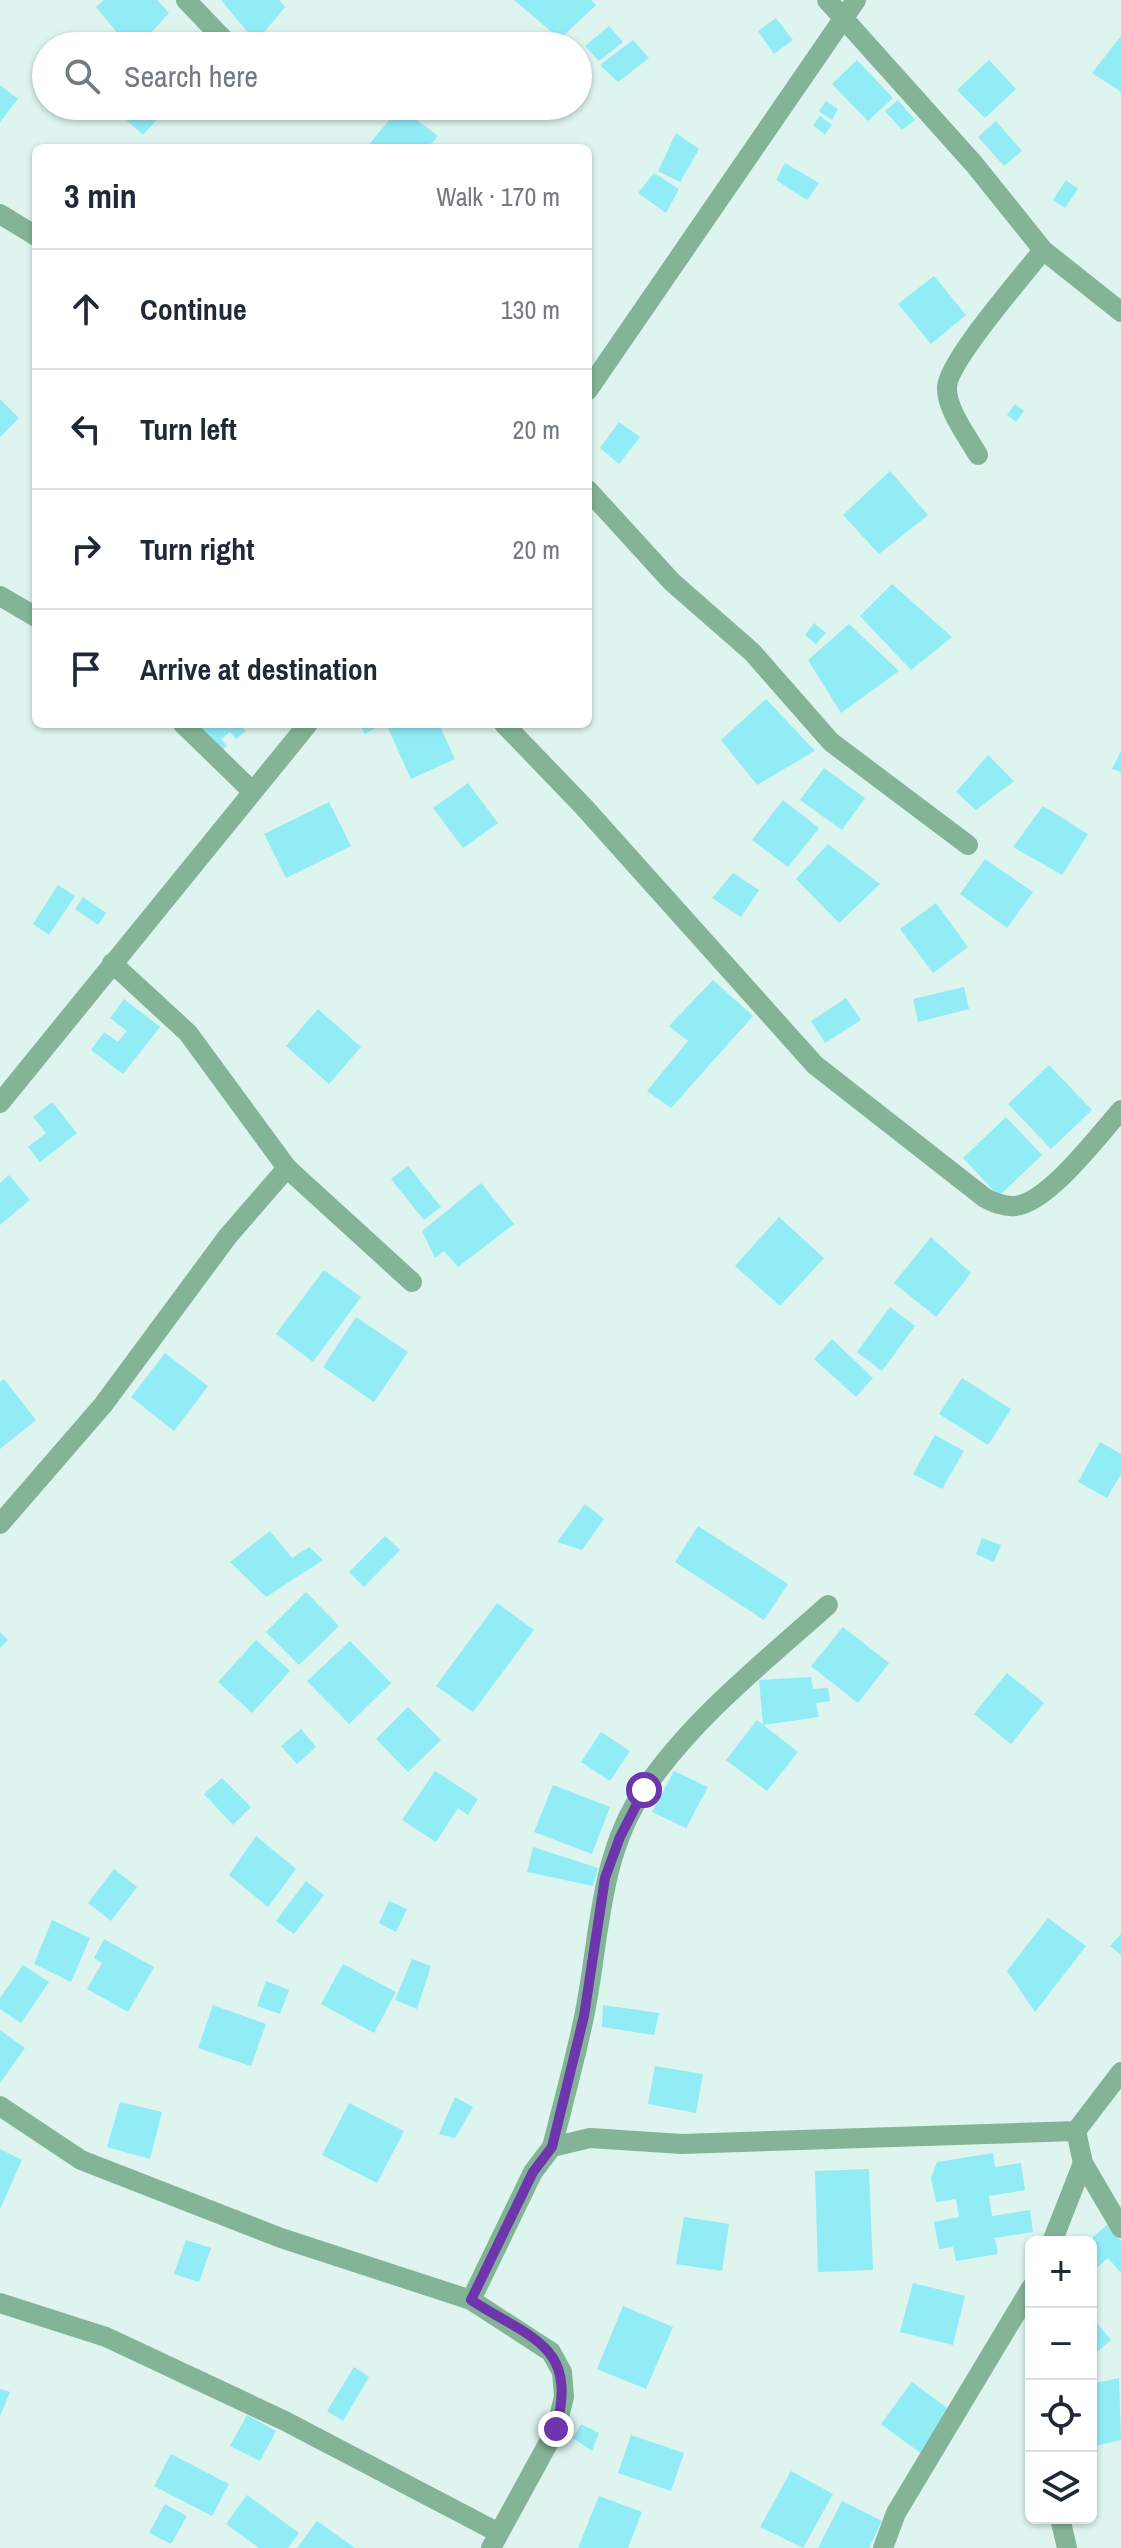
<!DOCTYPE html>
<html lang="en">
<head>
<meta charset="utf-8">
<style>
	body { margin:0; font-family:"Archivo Narrow",sans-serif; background:#f6f6f7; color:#1f2937 }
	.controls { position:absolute; right:24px; bottom:24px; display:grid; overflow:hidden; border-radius:12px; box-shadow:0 2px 6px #0004 }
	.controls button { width:72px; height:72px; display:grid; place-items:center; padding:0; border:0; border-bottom:2px solid #e0e1e3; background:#fff; color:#1f2937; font:40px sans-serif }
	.stop { position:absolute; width:24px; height:24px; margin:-18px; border:6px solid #6d36ad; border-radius:50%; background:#fff }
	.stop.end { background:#6d36ad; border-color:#fff; box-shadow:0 2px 8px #0008 }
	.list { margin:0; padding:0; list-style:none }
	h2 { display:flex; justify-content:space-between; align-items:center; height:104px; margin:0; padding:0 32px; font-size:34px }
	h2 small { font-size:26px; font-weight:400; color:#747a83 }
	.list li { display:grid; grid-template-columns:52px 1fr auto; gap:24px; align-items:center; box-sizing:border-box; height:120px; padding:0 32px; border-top:2px solid #e0e1e3 }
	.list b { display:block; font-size:30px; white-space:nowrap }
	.list em { font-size:26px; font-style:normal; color:#747a83 }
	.icon { flex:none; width:44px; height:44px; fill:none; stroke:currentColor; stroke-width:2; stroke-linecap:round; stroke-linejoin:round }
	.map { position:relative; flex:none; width:1121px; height:2548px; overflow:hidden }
	.search { position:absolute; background:#fff; box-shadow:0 2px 6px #0004; left:32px; top:32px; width:560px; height:88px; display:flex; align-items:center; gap:20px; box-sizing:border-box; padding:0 28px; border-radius:44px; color:#747a83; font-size:30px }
	.panel { position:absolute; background:#fff; box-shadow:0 2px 6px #0004; left:32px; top:144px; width:560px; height:584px; border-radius:12px }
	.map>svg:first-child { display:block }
	.building { fill:#92ecf6 }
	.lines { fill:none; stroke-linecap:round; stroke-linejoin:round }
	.minor { stroke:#84b497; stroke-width:20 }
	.route { stroke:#6d36ad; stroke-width:10 }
</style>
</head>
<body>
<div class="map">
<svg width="1121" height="2548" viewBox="0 0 1121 2548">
	<rect width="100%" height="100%" fill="#ddf4ef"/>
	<g class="building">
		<polygon points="104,0 157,0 169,13 139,46 128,46 96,7"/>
		<polygon points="221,0 279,0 285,7 256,42"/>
		<polygon points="514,0 591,0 596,5 560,39"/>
		<polygon points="776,18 793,40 774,54 758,31"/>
		<polygon points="609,26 623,42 599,61 585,46"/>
		<polygon points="449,33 465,46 439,46"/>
		<polygon points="1121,36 1121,92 1092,73"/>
		<polygon points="633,40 649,58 618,82 600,65"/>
		<polygon points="857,60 893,98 868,121 832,84"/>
		<polygon points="989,60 1016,89 985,118 957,90"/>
		<polygon points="0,85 18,99 0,122"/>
		<polygon points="898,100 915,120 902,130 885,111"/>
		<polygon points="826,101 838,109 832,120 819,111"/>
		<polygon points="131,106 169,106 143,135 122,116"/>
		<polygon points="400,107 438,136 427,148 366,148"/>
		<polygon points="820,116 832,125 825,135 813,125"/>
		<polygon points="996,121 1022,151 1004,166 978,137"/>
		<polygon points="676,133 699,149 680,182 658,171"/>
		<polygon points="785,163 819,183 807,200 776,180"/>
		<polygon points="654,173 679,189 666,213 638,193"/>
		<polygon points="1066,180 1078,189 1065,208 1053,200"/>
		<polygon points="934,276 966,315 931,344 898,304"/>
		<polygon points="0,399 19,418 0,437"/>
		<polygon points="1015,404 1024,411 1016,422 1007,415"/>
		<polygon points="619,422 640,437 619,464 600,448"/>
		<polygon points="890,471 928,515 879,554 843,515"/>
		<polygon points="892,584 952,637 911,670 860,616"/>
		<polygon points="814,623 826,633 816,644 805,635"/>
		<polygon points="849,624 899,671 841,713 808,660"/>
		<polygon points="766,699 815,751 757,785 721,740"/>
		<polygon points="192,724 240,724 246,731 236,739 230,732 221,739 227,746 219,753"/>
		<polygon points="359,724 383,724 365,734"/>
		<polygon points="386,724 439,724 455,759 411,779"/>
		<polygon points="1121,751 1121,772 1112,769"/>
		<polygon points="988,755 1014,781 976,810 956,792"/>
		<polygon points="824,768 865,798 842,830 800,800"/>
		<polygon points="468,783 498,823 463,848 433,808"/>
		<polygon points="783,800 819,828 788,867 752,840"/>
		<polygon points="329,802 351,846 286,878 264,834"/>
		<polygon points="1043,806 1088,834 1062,875 1013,847"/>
		<polygon points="828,844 880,884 839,923 796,879"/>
		<polygon points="985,859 1033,892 1007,928 960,894"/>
		<polygon points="733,873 759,890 741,917 712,898"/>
		<polygon points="58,885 75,896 49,935 33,924"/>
		<polygon points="83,897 106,913 98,925 75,909"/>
		<polygon points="936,903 968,947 933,973 900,929"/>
		<polygon points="713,980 753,1016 671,1108 647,1091 688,1041 669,1026"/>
		<polygon points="964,987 969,1009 918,1022 913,999"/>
		<polygon points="846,998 861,1020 825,1043 811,1021"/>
		<polygon points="124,999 160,1027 123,1074 91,1050 104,1032 118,1042 127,1031 110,1018"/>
		<polygon points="318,1009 361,1047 329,1084 286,1046"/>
		<polygon points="1049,1065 1092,1110 1051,1149 1008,1104"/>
		<polygon points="52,1102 77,1133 40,1162 28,1147 46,1133 33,1117"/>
		<polygon points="1006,1117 1042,1155 999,1196 963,1158"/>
		<polygon points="408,1166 441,1207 424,1220 391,1179"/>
		<polygon points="9,1175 30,1200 0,1225 0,1183"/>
		<polygon points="481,1183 514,1224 458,1267 444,1251 435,1258 422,1231"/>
		<polygon points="779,1217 824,1258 780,1306 735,1266"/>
		<polygon points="931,1237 971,1273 936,1317 894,1283"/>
		<polygon points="324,1270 361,1297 313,1362 276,1334"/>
		<polygon points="890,1307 915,1326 882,1371 857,1352"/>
		<polygon points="356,1317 408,1352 374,1402 323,1367"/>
		<polygon points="832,1339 873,1378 856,1397 814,1359"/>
		<polygon points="165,1353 208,1386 174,1431 131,1397"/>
		<polygon points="962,1378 1011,1409 988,1445 939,1414"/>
		<polygon points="4,1379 36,1420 0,1449 0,1382"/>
		<polygon points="935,1435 964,1451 942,1489 913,1474"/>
		<polygon points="1100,1442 1121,1454 1121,1474 1107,1498 1078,1482"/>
		<polygon points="585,1504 604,1519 582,1550 557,1542"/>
		<polygon points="698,1526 788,1584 764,1620 675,1562"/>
		<polygon points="270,1531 292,1558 309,1547 323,1560 266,1597 230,1562"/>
		<polygon points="385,1536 400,1550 364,1587 349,1572"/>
		<polygon points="982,1538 1001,1545 994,1562 976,1554"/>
		<polygon points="306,1592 339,1626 299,1665 266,1632"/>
		<polygon points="497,1603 534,1630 473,1712 436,1686"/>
		<polygon points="843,1627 889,1663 858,1703 811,1666"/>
		<polygon points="0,1632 8,1640 0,1648"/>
		<polygon points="256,1640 290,1671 252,1713 218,1682"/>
		<polygon points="350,1641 391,1683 349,1724 307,1681"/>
		<polygon points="1007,1673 1044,1703 1011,1744 974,1714"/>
		<polygon points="811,1677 813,1689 828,1688 830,1701 816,1703 819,1717 763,1725 759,1680"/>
		<polygon points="408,1707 441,1740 408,1772 376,1739"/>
		<polygon points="757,1720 798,1752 767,1791 726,1760"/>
		<polygon points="301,1729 316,1747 297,1764 281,1746"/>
		<polygon points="601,1732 630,1751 610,1781 581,1762"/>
		<polygon points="435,1771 478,1799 468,1815 458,1808 436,1842 402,1820"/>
		<polygon points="674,1771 708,1787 686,1828 652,1812"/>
		<polygon points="222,1778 251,1807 233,1825 204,1794"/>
		<polygon points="553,1785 610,1807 592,1854 534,1832"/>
		<polygon points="256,1836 296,1869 268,1907 229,1875"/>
		<polygon points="533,1847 598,1868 593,1886 527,1872"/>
		<polygon points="114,1869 137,1887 111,1921 88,1903"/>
		<polygon points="306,1881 324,1895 294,1934 276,1921"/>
		<polygon points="389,1901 407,1909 396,1932 379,1923"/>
		<polygon points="1048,1918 1086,1946 1035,2012 1007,1971"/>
		<polygon points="52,1920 90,1938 71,1982 34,1964"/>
		<polygon points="1121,1934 1121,1955 1110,1946"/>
		<polygon points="104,1939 154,1967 128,2012 87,1989 102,1963 94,1958"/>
		<polygon points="412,1959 431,1966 417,2009 395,2000"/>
		<polygon points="343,1964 396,1992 374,2033 321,2004"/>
		<polygon points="23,1965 49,1982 21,2023 0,2009 0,1998"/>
		<polygon points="266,1981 289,1990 280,2014 257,2006"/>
		<polygon points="213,2005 266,2024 251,2066 198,2048"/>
		<polygon points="603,2005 659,2013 654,2035 602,2027"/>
		<polygon points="0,2030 25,2048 0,2083"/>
		<polygon points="655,2066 703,2074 696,2113 648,2104"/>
		<polygon points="455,2097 473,2107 455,2138 439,2134"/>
		<polygon points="120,2102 162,2112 150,2159 107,2147"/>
		<polygon points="349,2103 404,2131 377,2183 322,2155"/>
		<polygon points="0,2149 22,2160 0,2209"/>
		<polygon points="993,2153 995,2167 1021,2163 1025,2190 989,2196 992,2216 1030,2210 1033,2232 995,2238 998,2254 956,2261 953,2247 939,2249 934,2222 959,2217 956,2199 936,2202 931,2178 937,2162"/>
		<polygon points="869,2169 873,2270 818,2272 815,2171"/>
		<polygon points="684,2217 729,2224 722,2271 676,2264"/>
		<polygon points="1107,2225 1121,2241 1121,2273 1108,2258 1091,2273 1093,2237"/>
		<polygon points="186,2240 211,2248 199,2282 174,2274"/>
		<polygon points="913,2283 965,2296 953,2345 900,2332"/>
		<polygon points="623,2306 673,2327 646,2389 597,2369"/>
		<polygon points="1091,2316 1111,2340 1091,2357"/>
		<polygon points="354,2367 369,2377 343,2421 327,2411"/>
		<polygon points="1119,2378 1121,2440 1091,2447 1091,2384"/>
		<polygon points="912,2382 954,2413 923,2455 881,2424"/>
		<polygon points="0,2389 10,2392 0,2416"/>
		<polygon points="247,2415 276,2431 260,2461 230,2446"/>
		<polygon points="581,2424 599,2433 592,2451 573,2438"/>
		<polygon points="631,2435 684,2453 671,2491 618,2473"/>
		<polygon points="171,2454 229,2484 212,2516 154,2486"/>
		<polygon points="791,2471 833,2494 803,2548 760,2527"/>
		<polygon points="247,2495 299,2533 288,2548 259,2548 226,2524"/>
		<polygon points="599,2496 642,2512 628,2548 578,2548"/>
		<polygon points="842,2501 882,2521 869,2548 818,2548"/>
		<polygon points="165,2504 187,2516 171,2544 149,2533"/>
		<polygon points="317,2521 355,2548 297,2548"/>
	</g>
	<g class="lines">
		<g class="minor">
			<polyline points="186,0 230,46"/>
			<polyline points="827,0 974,164 1043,250 1121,312"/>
			<polyline points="0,214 36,236"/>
			<polyline points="588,390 856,0"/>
			<path d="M978,455C968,437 946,409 947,387C948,361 1024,275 1043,250"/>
			<polyline points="588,490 672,582 752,652 831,742 968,845"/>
			<polyline points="0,596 36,617"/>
			<polyline points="183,724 251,790"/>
			<path d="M504,724L583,806L815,1065L985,1198C995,1203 1004,1207 1015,1206C1048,1203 1099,1135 1121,1110"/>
			<polyline points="112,963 188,1033 287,1168 412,1282"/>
			<polyline points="0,1103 308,724"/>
			<polyline points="0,1524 103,1405 228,1236 287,1168"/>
			<polyline points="0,2106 81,2160 281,2238 471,2300 551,2352 562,2372 564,2397 556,2429 491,2548"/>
			<polyline points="1076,2131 1083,2163 1121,2228"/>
			<path d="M552,2147C563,2104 575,2060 584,2017C600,1940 598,1857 644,1790C693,1718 764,1662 828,1605"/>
			<polyline points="1052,2242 1083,2163"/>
			<polyline points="471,2300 533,2172 552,2147 590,2138 682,2144 1076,2131 1121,2072"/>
			<polyline points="0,2303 106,2337 285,2421 499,2533"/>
			<polyline points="1060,2518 1067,2548"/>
			<polyline points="883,2548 896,2513 1031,2288"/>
		</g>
	</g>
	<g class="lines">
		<path class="route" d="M556,2429C578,2345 533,2340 471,2300L533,2172L552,2147L584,2016L605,1878L620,1837L644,1790"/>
	</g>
</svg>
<div class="controls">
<button>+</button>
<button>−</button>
<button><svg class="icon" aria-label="locate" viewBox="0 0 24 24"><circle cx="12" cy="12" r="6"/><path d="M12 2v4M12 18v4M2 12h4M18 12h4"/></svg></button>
<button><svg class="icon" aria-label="layers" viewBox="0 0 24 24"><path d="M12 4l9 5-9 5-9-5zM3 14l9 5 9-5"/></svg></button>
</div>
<div class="stop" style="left:644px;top:1790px"></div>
<div class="stop end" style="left:556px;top:2429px"></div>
<div class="search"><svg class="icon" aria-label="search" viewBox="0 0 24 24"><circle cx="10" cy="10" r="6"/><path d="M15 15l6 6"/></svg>Search here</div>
<section class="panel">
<h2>3 min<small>Walk · 170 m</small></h2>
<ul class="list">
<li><svg class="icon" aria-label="ahead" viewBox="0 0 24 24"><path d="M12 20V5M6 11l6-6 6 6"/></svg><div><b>Continue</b></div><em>130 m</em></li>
<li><svg class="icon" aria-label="left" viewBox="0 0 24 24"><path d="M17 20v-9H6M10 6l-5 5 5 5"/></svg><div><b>Turn left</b></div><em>20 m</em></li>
<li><svg class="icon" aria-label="right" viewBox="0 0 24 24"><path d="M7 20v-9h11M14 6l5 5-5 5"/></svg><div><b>Turn right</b></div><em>20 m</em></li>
<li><svg class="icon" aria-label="arrive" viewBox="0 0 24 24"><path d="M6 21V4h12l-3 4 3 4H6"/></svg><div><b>Arrive at destination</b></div></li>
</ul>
</section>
</div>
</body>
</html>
